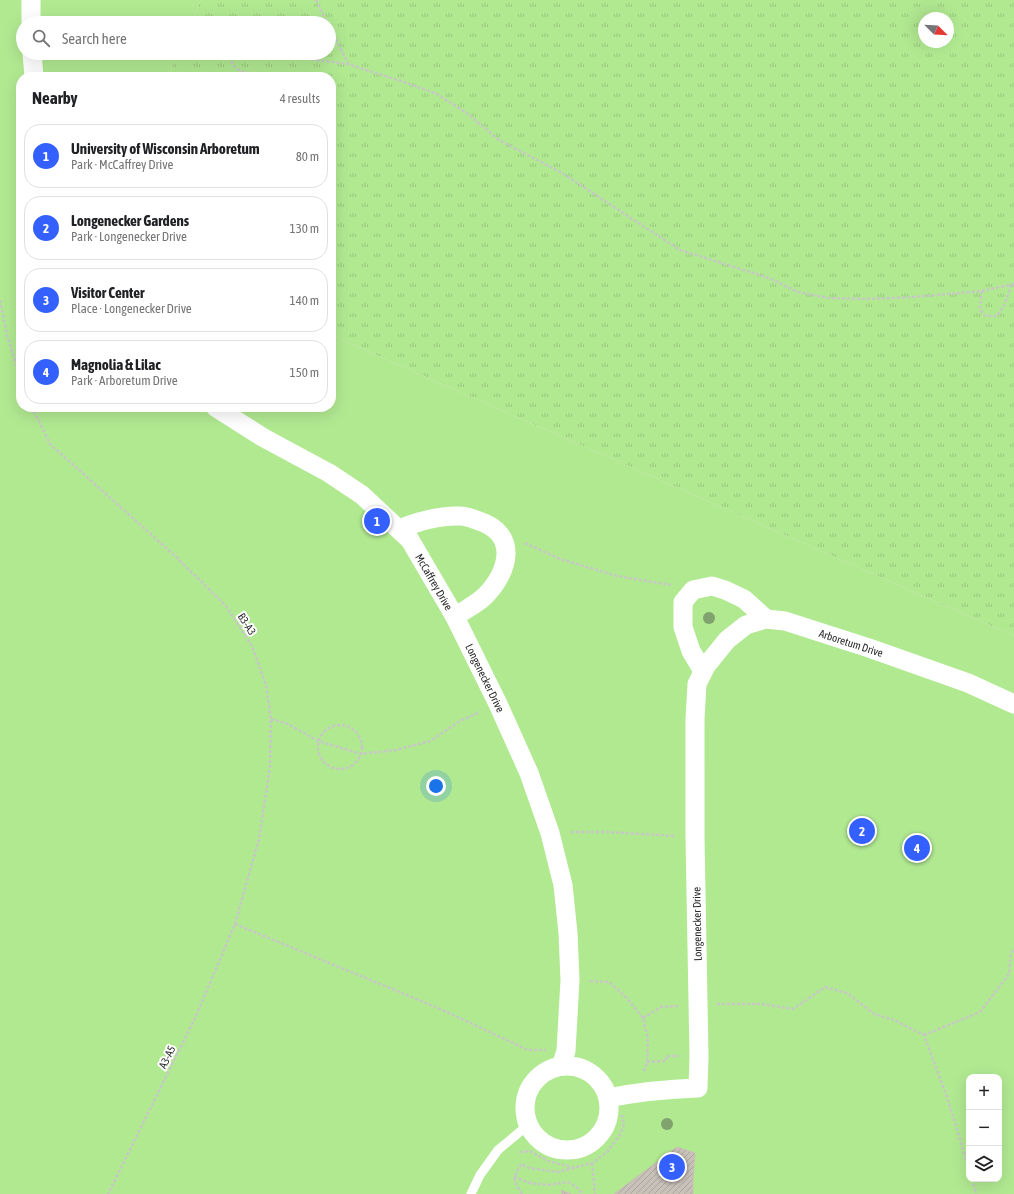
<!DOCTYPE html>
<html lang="en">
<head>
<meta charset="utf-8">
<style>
	body { margin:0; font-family:"Asap Condensed",sans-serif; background:#f2f2f2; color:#202124 }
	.controls { position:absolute; right:12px; bottom:12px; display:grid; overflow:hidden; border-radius:8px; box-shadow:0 4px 16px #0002 }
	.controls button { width:36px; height:36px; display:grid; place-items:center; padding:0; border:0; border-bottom:1px solid #e0e0e0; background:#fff; color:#202124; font:20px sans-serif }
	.compass { position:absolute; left:918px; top:12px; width:36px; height:36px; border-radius:50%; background:#fff; box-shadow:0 4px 16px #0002; rotate:114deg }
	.you { position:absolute; left:436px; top:786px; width:14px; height:14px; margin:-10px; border:3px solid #fff; border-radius:50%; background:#1a73e8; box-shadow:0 0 0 6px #1a73e833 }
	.badge { display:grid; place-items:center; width:26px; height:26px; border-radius:50%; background:#3460ff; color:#fff; font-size:13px; font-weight:700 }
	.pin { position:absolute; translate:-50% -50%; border:2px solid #fff; box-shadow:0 1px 4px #0006 }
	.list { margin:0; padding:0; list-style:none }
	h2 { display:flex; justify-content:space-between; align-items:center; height:52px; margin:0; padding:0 16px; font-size:17px }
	h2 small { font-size:13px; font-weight:400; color:#757577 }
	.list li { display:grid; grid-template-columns:26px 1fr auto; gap:12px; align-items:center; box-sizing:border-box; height:64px; margin:0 8px 8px; padding:0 8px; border:1px solid #e0e0e0; border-radius:16px }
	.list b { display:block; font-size:15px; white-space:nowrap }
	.list p { margin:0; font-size:13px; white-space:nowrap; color:#757577 }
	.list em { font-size:13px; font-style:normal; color:#757577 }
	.icon { flex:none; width:22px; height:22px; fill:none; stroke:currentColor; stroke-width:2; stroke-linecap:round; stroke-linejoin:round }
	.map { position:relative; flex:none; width:1014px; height:1194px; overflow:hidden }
	.search { position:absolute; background:#fff; box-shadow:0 4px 16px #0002; left:16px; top:16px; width:320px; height:44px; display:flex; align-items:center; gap:10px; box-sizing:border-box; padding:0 14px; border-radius:22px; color:#757577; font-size:15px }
	.panel { position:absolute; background:#fff; box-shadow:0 4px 16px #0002; left:16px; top:72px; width:320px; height:340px; border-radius:16px }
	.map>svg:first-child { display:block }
	.grass { fill:url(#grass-tufts); fill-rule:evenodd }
	.park { fill:#b1e991; fill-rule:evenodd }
	.building { fill:url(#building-hatch); stroke:#c8c0b3 }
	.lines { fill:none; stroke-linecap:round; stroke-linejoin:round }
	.path { stroke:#c7c7c7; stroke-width:2.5; stroke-dasharray:3 2; stroke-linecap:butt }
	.lane { stroke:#fff; stroke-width:9 }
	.street { stroke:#fff; stroke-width:19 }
	.tree { fill:#81a26c }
	.labels { text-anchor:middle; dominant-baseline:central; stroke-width:4; stroke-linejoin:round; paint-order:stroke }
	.street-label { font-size:11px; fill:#292929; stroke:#fff }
</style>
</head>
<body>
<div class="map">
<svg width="1014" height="1194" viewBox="0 0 1014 1194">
	<defs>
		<pattern id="grass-tufts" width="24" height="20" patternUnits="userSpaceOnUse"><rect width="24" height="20" fill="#b1e991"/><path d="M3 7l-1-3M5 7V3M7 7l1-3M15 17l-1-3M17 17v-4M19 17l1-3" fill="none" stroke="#98c87d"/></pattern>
		<pattern id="building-hatch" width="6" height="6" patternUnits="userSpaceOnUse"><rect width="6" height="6" fill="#c8c1b9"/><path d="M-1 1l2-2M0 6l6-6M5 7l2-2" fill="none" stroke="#aca69f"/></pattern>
	</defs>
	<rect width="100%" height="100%" fill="#ede4d9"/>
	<path class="grass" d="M201,0H1014V636L331,335V77H167L178,53H329V23H191ZM924,18H948V42H924Z"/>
	<path class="park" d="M0,0H201L191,23H23V53H178L167,77H21V407H331V335L1014,636V1194H0ZM969,1077H999V1179H969Z"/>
	<g class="building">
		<polygon points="677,1147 695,1153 693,1180 693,1194 614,1194"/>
		<polygon points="561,1190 571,1194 562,1194"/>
	</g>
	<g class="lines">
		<g class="path">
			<polyline points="316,0 327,23"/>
			<polyline points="329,26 348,63"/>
			<polyline points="236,53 232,56 232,64 240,71 265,77"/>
			<polyline points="262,53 348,64 404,82 437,94 468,114 499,140 562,173 680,250 769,278 798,292 829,298 866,299 914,297 982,291 1014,284"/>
			<polyline points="982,291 980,310 986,316 997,316 1004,306 1011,286"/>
			<polyline points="0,300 7,335 21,380"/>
			<polyline points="32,407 50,444 174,555 226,606 252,646 266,685 271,719 270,767 259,839 235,924 195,1018 108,1194"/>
			<polyline points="525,543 560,559 617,576 671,585"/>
			<polyline points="271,719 288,724 318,741 361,754 396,750 430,741 460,721 480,712"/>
			<circle cx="340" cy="747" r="22"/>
			<polyline points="571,832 607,832 676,836"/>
			<polyline points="235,924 438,1008 528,1050 546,1050"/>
			<polyline points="590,981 609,982 626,997 643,1018 648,1039 647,1062 644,1071"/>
			<polyline points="717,1004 762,1004 793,1009 825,987 847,993 874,1014 894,1020 924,1035 948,1100 969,1169"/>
			<polyline points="643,1018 661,1007 678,1006"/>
			<polyline points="924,1035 980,1012 1009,974 1011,954 1014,948"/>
			<polyline points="647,1062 666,1061 666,1056 679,1056"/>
			<polyline points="520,1152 530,1151 548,1161 575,1168"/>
			<polyline points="592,1163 595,1194"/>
			<polyline points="514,1177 530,1183 548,1185 568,1182 575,1186 583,1194"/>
			<polyline points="972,1179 976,1194"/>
			<path d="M522,1194C512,1178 513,1180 521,1164L529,1168L558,1172L592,1163L607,1152L620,1135L624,1124L622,1115"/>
		</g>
		<polyline class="lane" points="471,1194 480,1175 498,1150 528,1125"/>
		<g class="street">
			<polyline points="31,23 31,0"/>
			<polyline points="32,53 34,77"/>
			<polyline points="215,407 264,438 329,473 362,495 410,540 455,617 498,704 529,773 550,833 563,885 568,933 570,980 566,1051 561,1066"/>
			<path d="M399,529C419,521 439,515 461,516C467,516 473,519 479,521C519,534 509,572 485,596C477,604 464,610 455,617"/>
			<polyline points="703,671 691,651 683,627 683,602 693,590 712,586 725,590 744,599 766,619"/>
			<circle cx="567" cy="1108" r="42"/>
			<path d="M608,1098C638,1092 667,1089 698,1088L699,1056L695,837V719L697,684L706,666L727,640L746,625L766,619L785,621L869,648L968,683L1014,704"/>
		</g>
	</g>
	<g class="tree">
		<circle cx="709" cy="618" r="6"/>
		<circle cx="667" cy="1124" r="6"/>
	</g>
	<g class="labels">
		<g class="street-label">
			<text transform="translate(434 582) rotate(60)">McCaffrey Drive</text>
			<text transform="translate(247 624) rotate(57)">B3-A3</text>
			<text transform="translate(851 643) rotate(18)">Arboretum Drive</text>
			<text transform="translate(485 678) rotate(64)">Longenecker Drive</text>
			<text transform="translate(697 924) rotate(-91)">Longenecker Drive</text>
			<text transform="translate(167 1057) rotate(-64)">A3-A5</text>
		</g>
	</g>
</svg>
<div class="controls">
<button>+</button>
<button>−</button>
<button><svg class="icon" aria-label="layers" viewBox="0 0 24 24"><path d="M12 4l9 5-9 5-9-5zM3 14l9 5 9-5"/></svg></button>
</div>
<svg class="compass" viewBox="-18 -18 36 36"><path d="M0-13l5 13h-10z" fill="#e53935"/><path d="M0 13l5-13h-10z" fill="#757577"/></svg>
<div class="you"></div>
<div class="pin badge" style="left:377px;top:521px">1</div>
<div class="pin badge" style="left:862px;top:831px">2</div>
<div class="pin badge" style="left:672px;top:1167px">3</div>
<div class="pin badge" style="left:917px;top:848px">4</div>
<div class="search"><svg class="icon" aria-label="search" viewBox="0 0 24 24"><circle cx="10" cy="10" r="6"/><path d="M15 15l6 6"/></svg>Search here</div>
<section class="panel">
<h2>Nearby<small>4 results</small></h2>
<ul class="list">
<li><span class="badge">1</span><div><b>University of Wisconsin Arboretum</b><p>Park · McCaffrey Drive</p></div><em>80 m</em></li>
<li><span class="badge">2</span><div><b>Longenecker Gardens</b><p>Park · Longenecker Drive</p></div><em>130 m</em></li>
<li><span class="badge">3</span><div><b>Visitor Center</b><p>Place · Longenecker Drive</p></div><em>140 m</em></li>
<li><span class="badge">4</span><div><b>Magnolia &amp; Lilac</b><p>Park · Arboretum Drive</p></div><em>150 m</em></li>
</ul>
</section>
</div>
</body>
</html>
